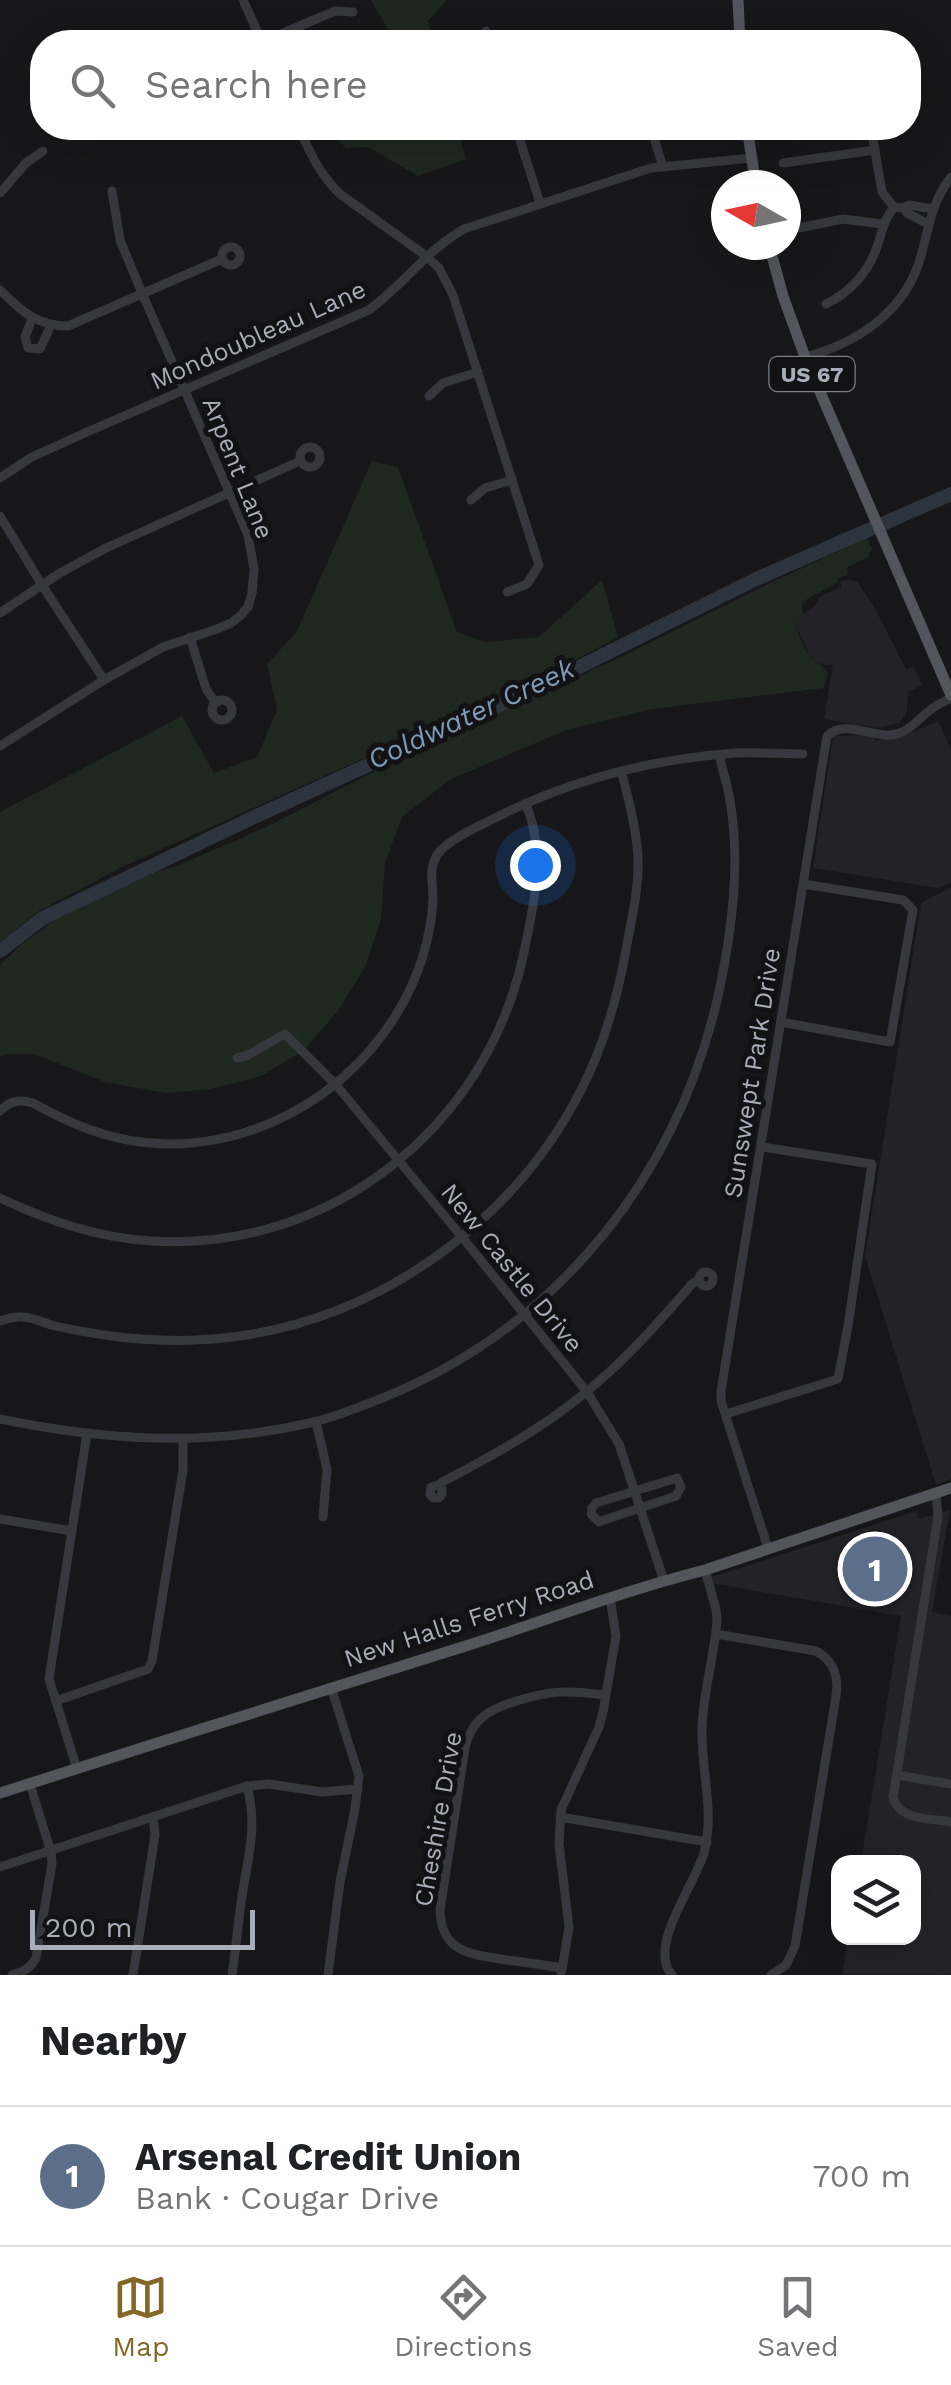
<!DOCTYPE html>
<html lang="en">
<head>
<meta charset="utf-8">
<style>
	body { margin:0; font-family:"Work Sans",sans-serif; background:#f2f2f2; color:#202124 }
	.controls { position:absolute; right:30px; bottom:30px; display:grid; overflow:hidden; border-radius:20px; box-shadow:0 10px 40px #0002 }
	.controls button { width:90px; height:90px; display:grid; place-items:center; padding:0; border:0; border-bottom:2px solid #e0e0e0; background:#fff; color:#202124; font:50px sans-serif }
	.compass { position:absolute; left:711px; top:170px; width:90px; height:90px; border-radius:50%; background:#fff; box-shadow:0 10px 40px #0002; rotate:279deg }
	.scale { position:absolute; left:30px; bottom:25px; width:225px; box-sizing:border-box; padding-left:10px; border:5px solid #a8adba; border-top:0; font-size:28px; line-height:35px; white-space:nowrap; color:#a8adba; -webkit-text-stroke:8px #121214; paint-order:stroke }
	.you { position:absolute; left:535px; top:865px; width:35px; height:35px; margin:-25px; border:8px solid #fff; border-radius:50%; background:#1a73e8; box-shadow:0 0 0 15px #1a73e833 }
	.badge { display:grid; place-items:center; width:65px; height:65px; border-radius:50%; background:#836727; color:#fff; font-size:32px; font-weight:700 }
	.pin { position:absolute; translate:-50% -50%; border:5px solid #fff; box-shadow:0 2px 10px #0006 }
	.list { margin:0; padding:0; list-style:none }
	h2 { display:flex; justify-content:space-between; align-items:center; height:130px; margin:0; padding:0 40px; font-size:42px }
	h2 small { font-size:32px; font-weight:400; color:#757577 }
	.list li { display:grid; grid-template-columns:65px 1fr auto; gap:30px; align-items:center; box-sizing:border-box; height:140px; padding:0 40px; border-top:2px solid #e0e0e0 }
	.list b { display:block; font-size:38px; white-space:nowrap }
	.list p { margin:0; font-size:32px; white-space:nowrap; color:#757577 }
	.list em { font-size:32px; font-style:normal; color:#757577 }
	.icon { flex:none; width:55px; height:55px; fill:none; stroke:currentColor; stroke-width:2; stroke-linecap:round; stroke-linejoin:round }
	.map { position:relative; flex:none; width:951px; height:1975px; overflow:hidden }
	.search { position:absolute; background:#fff; box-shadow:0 10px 40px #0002; left:30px; right:30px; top:30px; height:110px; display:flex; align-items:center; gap:25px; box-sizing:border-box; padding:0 35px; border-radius:40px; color:#757577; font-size:38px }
	.sheet { height:270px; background:#fff }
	nav { display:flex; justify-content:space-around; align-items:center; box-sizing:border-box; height:140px; border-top:2px solid #e0e0e0; background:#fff; font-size:28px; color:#757577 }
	nav a { display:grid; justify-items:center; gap:5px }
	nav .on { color:#836727 }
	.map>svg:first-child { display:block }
	.built { fill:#232226 }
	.green { fill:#1e2720 }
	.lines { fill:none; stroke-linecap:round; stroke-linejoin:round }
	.river { stroke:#2c353e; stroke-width:14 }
	.minor { stroke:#37383e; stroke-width:9 }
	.major { stroke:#53555d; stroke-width:11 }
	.labels { text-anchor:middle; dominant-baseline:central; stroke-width:10; stroke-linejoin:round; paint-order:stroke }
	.shield { fill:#121214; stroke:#7b7e88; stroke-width:2.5 }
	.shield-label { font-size:22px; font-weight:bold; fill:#a8adba }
	.street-label { font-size:25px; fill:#a8adba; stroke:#121214 }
	.water-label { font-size:28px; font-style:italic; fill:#7d9ab7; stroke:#121214 }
</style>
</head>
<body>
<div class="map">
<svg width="951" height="1975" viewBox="0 0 951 1975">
	<rect width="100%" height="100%" fill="#171719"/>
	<g class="built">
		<polygon points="849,579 858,583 874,607 906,669 913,666 923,685 908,692 907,711 900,723 877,728 824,719 833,665 824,665 815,661 809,654 795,624 803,614 814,607 820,597 841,587 840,581"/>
		<polygon points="938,721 951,750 951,883 938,888 813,868 833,736 868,735 877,740 900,737"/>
		<polygon points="951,888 951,1479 936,1485 865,1256 921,903"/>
		<polygon points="950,1510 932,1612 951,1616 951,1975 842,1975 848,1938 914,1938 914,1862 861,1862 901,1616 699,1581 917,1511 918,1519"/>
	</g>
	<g class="green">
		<polygon points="371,0 447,0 428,21 434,42 395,42"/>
		<polygon points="329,128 457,128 466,159 418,176 368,147 346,148 328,130"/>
		<polygon points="372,461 398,467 457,632 485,642 539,637 602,580 618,637 538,680 122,867 39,911 0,942 0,812 182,716 214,773 257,757 277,710 267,664 297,631"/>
		<path d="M867,538L872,549L867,558L847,567L848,575L838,578L837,583L802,602L803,614L795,624C799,635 805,653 815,661C820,665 825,667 828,672L824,688L653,709L569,729L451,779L402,817L385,863L381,919L365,967L338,1011L303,1051L261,1076L211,1089L166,1093L105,1082L34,1054H6L0,1056V965L21,945L60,916L149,872L172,868L264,828L405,756L623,656L774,581Z"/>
	</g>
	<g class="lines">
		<polyline class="river" points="0,951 43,918 250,819 539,687 756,579 951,494"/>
		<g class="minor">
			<polyline points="243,0 262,42"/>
			<polyline points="486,31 489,42"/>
			<polyline points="262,42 335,11 353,12"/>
			<path d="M299,128C310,153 320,175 340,194L426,256L439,268L453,295L539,565L527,584L507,592"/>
			<polyline points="516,128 540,203"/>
			<polyline points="651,128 663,167"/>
			<polyline points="871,128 882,192 894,207 903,208 910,205 933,209"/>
			<polyline points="783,163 875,150"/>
			<polyline points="0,193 26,163 43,151"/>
			<polyline points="903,208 907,213 928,224"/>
			<polyline points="799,228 843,219 882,224"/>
			<circle cx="231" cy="256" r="9"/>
			<path d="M0,290C21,311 37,326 68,326L222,259"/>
			<path d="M826,304C848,293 866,275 875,252C882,235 882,222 894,207"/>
			<polyline points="32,319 25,337 28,348 40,349 51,325"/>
			<path d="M805,357C858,343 906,311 921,256C929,227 932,201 951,177"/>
			<polyline points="429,396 443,383 478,372"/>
			<circle cx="310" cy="457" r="10"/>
			<path d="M0,478L32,457L87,432L369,310C403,285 427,250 464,229L651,168L752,158"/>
			<polyline points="471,500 485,488 512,480"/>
			<polyline points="0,516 42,585 104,680"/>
			<polyline points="0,613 60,573 106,548 300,461"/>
			<polyline points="190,637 206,689 216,703"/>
			<circle cx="222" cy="710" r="10"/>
			<polyline points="0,746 104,680 163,647 217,629 231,623 240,616 248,607 252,593 254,569 248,535 142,293 120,240 112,191"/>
			<polyline points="781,1022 890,1042 913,910 903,900 803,884"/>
			<polyline points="237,1058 246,1056 285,1034 336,1085 462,1237 587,1392 619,1444 664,1581"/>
			<path d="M0,1111C10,1101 19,1099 33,1103C51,1113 69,1122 88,1129C225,1180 378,1094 422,959C428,940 432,919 433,899C433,889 431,878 432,869C433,862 437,854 442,849C459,834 482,825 501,815C574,779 654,759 735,753C757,752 780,754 803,754"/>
			<path d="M0,1198C49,1221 98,1238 152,1241C331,1252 488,1126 524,952C534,904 547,850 525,803"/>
			<circle cx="706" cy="1279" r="7"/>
			<path d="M0,1321C7,1319 15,1316 22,1317C32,1317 42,1322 51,1325C71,1330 91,1333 111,1336C150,1341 193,1342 232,1337C378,1319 511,1224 579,1094C603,1049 617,1000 626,950C631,921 639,889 638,860C637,830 629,799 621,771"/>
			<polyline points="726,1414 838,1379 848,1326 872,1164 762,1147"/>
			<path d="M0,1419C105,1441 209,1447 314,1422C338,1416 362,1406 385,1397C562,1324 681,1171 720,987C732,928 740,867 731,807C729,789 723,772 719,755"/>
			<polyline points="316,1422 327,1469 323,1517"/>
			<polygon points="677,1478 681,1487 676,1496 604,1520 599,1522 591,1514 592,1508 596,1503"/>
			<path d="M439,1485L442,1489V1494L439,1498H433L430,1494L431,1487L439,1485L442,1482C500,1452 557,1420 606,1375C637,1347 665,1315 692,1284L699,1279"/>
			<path d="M936,1493L938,1516L893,1797C899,1821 930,1818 951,1822"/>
			<polyline points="0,1519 72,1531"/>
			<path d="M768,1548L721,1401V1391L827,736C844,720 869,736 889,735C908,734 916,721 930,710C936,705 943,702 951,698"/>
			<path d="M716,1634L816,1651C834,1661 839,1676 836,1696L795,1946L786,1965L771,1975"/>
			<polyline points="56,1701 148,1669 152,1661 183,1470 183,1440"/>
			<polyline points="77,1769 49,1679 87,1433"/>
			<polyline points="897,1775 951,1784"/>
			<polyline points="560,1817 707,1842"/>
			<polyline points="0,1867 247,1786 269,1784 322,1792 358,1789"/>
			<path d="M562,1968C544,1965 525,1962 507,1960C473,1954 441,1954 440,1910L465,1748C472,1720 486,1711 513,1702C552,1690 565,1690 606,1695"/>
			<path d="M12,1975C23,1972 31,1968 36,1958L52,1864L51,1852L30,1784"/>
			<polyline points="133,1975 155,1835 153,1817"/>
			<path d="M232,1975C236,1949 238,1922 242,1896C248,1857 258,1826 247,1786"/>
			<polyline points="328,1975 340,1882 355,1809 359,1776 331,1687"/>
			<polyline points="561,1975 569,1927 559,1844 561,1810 599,1727 603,1712 616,1636 610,1598"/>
			<path d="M672,1975C647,1947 695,1884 704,1853C715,1811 701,1771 702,1729C703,1693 714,1657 717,1621L716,1609L705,1570"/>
		</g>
		<g class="major">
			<polyline points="738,0 740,42"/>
			<polyline points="747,128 756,185"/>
			<polyline points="769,245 783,296 805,357 951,695"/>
			<path d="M0,1793C157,1743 315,1693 472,1644C550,1619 626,1590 705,1570L951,1488"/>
		</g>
	</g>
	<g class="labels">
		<rect class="shield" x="769.5" y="357" width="85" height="34" rx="8"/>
		<g class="shield-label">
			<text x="812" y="374">US 67</text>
		</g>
		<g class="street-label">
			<text transform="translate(258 335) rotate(-24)">Mondoubleau Lane</text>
			<text transform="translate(238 468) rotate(68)">Arpent Lane</text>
			<text transform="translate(752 1073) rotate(-81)">Sunswept Park Drive</text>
			<text transform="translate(512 1268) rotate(51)">New Castle Drive</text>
			<text transform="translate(469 1619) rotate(-18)">New Halls Ferry Road</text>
			<text transform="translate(438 1819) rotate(-80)">Cheshire Drive</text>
		</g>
		<g class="water-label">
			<text transform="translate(471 714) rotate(-25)">Coldwater Creek</text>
		</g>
	</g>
</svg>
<div class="controls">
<button><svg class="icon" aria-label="layers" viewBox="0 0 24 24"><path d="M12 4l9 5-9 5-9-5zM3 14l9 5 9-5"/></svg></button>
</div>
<svg class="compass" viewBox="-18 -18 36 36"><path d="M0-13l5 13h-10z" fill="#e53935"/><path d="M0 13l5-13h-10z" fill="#757577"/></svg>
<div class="scale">200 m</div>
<div class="you"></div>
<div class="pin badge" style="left:875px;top:1569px;background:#5c6f8a">1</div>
<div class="search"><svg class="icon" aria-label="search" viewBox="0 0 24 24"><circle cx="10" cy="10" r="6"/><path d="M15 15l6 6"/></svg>Search here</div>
</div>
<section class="sheet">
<h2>Nearby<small></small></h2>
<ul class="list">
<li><span class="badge" style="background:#5c6f8a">1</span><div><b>Arsenal Credit Union</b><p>Bank · Cougar Drive</p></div><em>700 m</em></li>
</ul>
</section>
<nav>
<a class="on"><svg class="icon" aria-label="map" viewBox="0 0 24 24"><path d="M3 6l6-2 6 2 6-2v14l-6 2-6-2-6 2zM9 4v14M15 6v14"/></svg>Map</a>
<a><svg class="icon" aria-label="directions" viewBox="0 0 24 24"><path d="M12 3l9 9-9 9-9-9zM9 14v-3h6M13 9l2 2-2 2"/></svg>Directions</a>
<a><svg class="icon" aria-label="saved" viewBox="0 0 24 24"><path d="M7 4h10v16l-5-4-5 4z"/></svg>Saved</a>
</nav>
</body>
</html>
